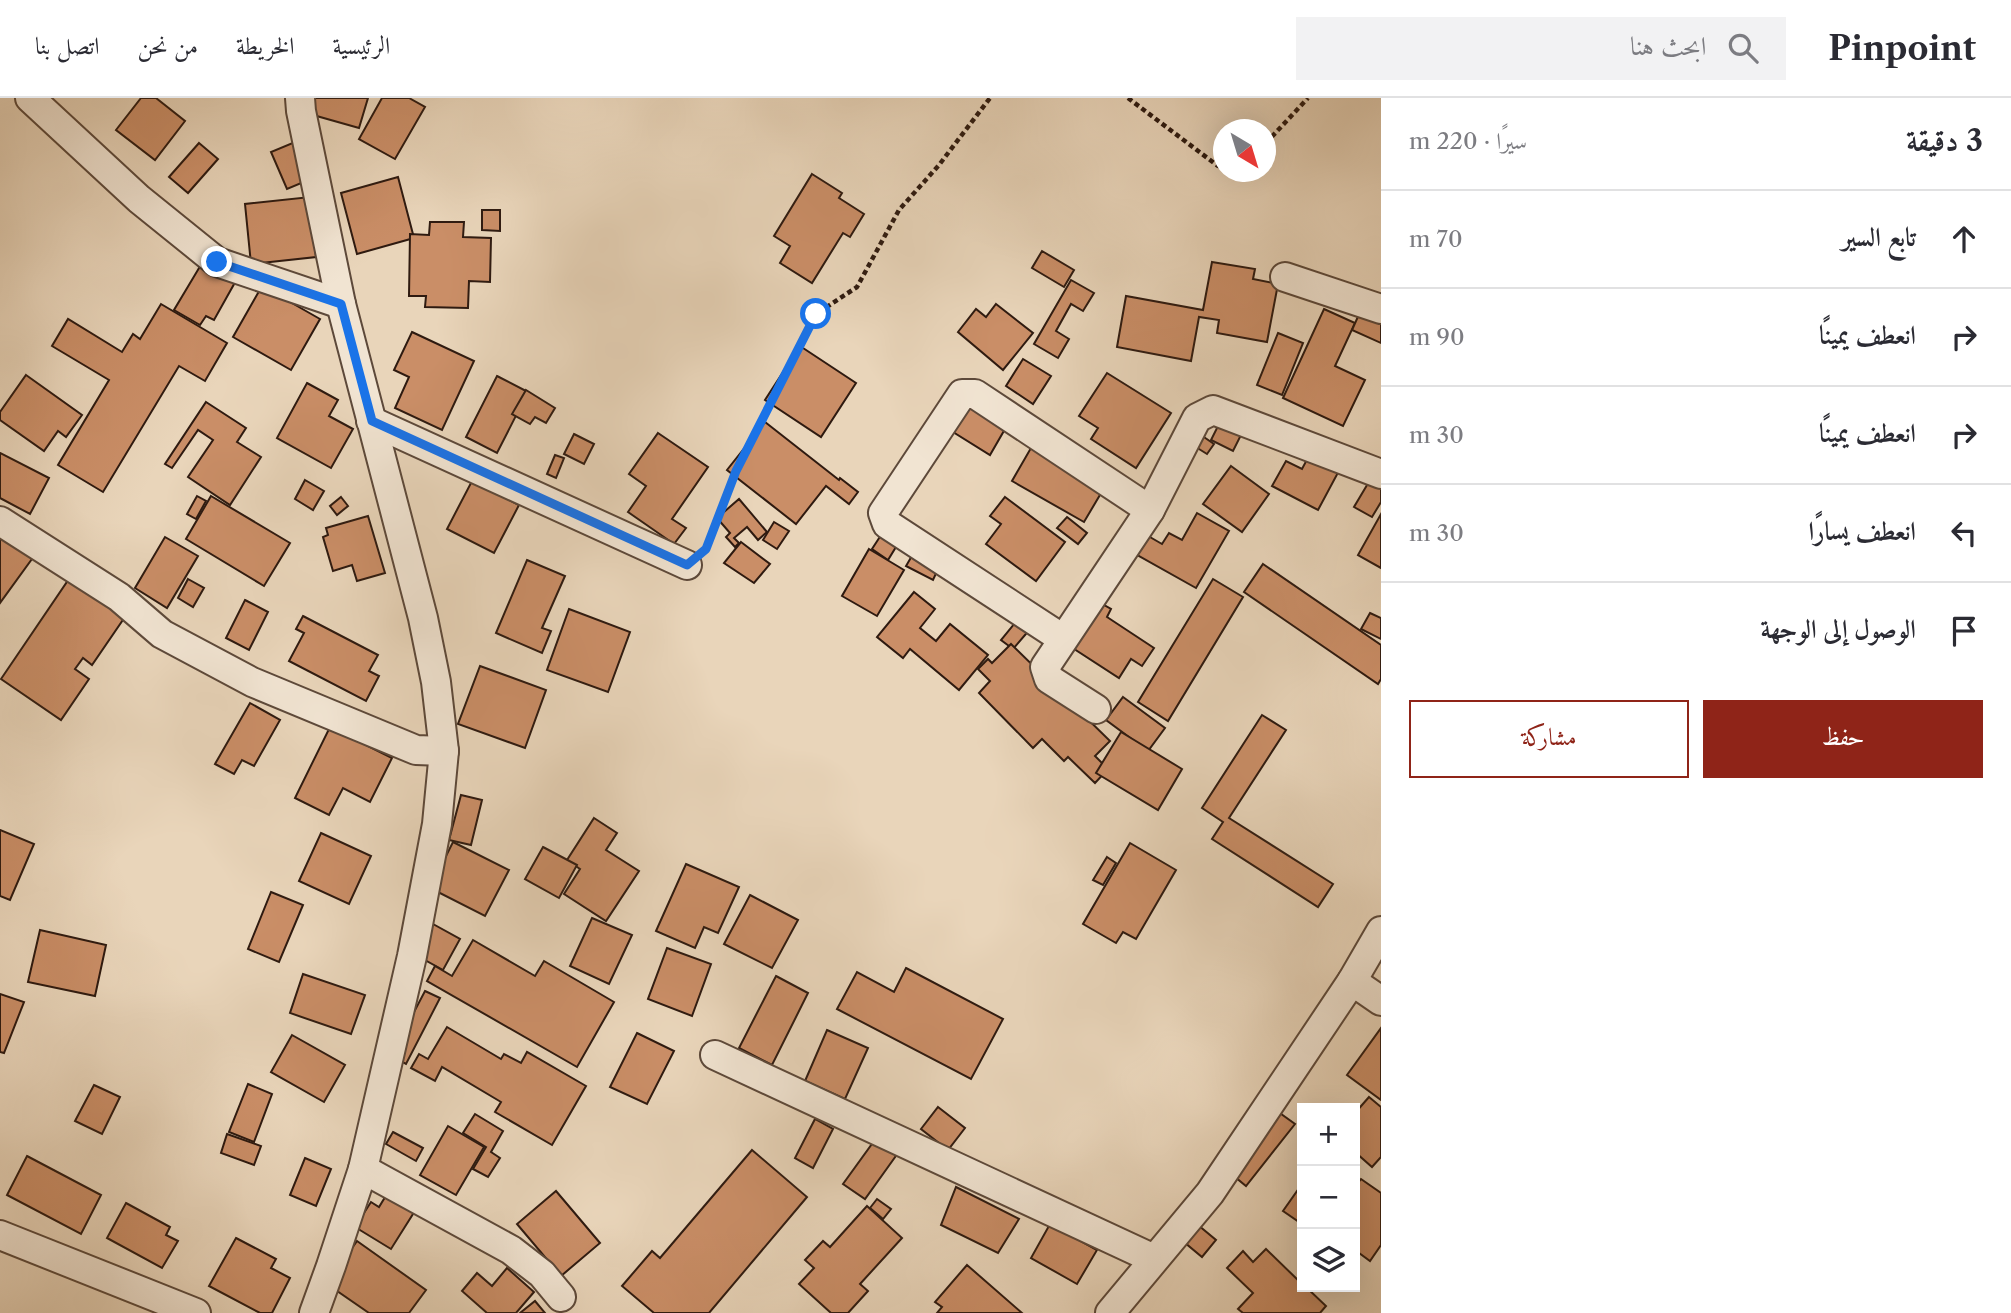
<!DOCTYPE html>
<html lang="ar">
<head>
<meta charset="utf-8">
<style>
	body { margin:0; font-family:"Libre Caslon Text",Amiri,serif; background:#f2f2f3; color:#2b2b33; direction:rtl }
	.controls { position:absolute; right:21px; bottom:21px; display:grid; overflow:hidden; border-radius:0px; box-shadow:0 7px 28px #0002 }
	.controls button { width:63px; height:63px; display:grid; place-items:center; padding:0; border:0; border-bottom:2px solid #e1e1e2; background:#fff; color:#2b2b33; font:35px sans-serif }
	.compass { position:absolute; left:1213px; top:21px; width:63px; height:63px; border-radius:50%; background:#fff; box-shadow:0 7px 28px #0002; rotate:142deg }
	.stop { position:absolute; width:21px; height:21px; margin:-16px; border:5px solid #1a73e8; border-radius:50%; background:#fff }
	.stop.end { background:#1a73e8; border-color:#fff; box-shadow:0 2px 7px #0008 }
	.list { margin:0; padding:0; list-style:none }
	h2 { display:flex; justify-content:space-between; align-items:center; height:91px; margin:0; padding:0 28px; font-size:30px }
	h2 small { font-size:23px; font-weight:400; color:#7c7c81 }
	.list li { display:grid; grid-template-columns:46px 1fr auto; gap:21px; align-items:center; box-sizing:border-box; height:98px; padding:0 28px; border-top:2px solid #e1e1e2 }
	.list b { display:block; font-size:26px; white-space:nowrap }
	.list em { font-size:23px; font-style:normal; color:#7c7c81 }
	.actions { display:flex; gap:14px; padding:21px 28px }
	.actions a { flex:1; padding:16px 0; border:2px solid #8f2418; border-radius:0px; text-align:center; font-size:24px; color:#8f2418 }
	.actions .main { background:#8f2418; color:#fff }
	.icon { flex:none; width:38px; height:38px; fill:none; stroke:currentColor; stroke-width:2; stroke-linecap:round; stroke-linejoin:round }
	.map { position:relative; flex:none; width:1381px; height:1215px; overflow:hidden; direction:ltr }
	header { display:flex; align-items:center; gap:42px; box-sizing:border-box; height:98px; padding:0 35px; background:#fff; border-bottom:2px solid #e1e1e2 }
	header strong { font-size:33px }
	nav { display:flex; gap:38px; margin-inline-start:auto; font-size:24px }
	.search { width:490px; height:63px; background:#f2f2f3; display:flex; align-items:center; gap:18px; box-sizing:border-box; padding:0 24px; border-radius:0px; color:#7c7c81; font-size:26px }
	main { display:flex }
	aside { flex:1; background:#fff }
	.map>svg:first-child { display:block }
	.building { fill:#ca8e67; stroke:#2e1a10; stroke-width:2 }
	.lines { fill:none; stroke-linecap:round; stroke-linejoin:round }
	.minor-casing { stroke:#5d493a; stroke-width:32 }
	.path { stroke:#2e1a10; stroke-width:4.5; stroke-dasharray:5 3.5; stroke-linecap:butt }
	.minor { stroke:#f1e4d2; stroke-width:28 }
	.route { stroke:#1a73e8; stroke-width:9 }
</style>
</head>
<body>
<header>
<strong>Pinpoint</strong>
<div class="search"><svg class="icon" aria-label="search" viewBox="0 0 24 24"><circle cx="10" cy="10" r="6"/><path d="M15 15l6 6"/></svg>ابحث هنا</div>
<nav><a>الرئيسية</a><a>الخريطة</a><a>من نحن</a><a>اتصل بنا</a></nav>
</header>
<main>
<aside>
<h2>3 دقيقة<small>سيرًا · 220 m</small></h2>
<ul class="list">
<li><svg class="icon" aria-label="ahead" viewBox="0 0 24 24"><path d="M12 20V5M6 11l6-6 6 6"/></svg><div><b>تابع السير</b></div><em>70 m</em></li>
<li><svg class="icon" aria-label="right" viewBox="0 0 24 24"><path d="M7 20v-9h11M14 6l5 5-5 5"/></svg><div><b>انعطف يمينًا</b></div><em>90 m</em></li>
<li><svg class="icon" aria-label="right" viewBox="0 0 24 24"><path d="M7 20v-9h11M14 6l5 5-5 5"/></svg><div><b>انعطف يمينًا</b></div><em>30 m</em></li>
<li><svg class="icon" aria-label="left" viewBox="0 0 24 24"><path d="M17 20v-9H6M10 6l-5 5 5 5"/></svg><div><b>انعطف يسارًا</b></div><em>30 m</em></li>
<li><svg class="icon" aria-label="arrive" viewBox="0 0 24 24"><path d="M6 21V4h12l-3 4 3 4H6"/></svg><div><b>الوصول إلى الوجهة</b></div></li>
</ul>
<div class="actions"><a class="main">حفظ</a><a>مشاركة</a></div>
</aside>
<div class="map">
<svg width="1381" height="1215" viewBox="0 0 1381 1215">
	<rect width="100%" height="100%" fill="#e9d5ba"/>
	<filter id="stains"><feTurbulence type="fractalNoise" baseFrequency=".00286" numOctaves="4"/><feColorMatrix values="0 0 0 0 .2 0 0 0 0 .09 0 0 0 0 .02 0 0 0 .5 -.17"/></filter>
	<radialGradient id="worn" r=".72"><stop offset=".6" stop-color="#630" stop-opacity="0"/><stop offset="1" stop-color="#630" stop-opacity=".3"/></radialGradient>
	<g class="building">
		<polygon points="141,0 156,0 185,23 155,62 116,32"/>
		<polygon points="311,0 368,0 359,30 306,15"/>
		<polygon points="382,0 409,0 425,9 395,61 359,41"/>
		<polygon points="295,44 311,81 287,91 271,54"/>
		<polygon points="199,45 218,61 188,95 169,79"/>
		<polygon points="812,76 842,95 839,100 864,116 850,139 843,135 812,185 780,165 790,148 774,138"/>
		<polygon points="398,79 414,140 357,156 341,95"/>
		<polygon points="310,99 316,159 251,166 245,106"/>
		<polygon points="482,112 500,112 500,133 482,132"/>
		<polygon points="430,124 464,124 463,139 491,140 490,184 469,183 468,210 425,209 426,198 409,198 410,136 429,137"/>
		<polygon points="1042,153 1074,172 1064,189 1032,170"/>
		<polygon points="205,160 238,179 214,222 206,218 200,227 174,212"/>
		<polygon points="1212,164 1255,171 1253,181 1278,186 1267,244 1217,235 1219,222 1199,219 1191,263 1117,249 1126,198 1203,212"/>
		<polygon points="1071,182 1094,195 1083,213 1071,206 1056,233 1069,241 1058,260 1034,246"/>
		<polygon points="262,188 320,221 291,272 233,239"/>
		<polygon points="161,206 227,245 205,283 179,268 103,394 58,367 109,282 52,248 68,221 122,254 133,236 140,241"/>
		<polygon points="996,206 1033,235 1003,272 958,234 976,211 986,219"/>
		<polygon points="1324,211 1355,225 1335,268 1365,282 1343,328 1283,300"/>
		<polygon points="1360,214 1381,223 1381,245 1352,232"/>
		<polygon points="412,234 474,263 442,332 395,310 409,279 394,272"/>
		<polygon points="1278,235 1303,245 1282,297 1257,287"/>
		<polygon points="800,248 856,285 821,339 765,302"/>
		<polygon points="1023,261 1051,278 1033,306 1006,288"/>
		<polygon points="1107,275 1171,315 1136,370 1091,341 1098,330 1079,318"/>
		<polygon points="26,277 82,317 66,339 58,333 44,353 0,322 0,314"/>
		<polygon points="497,278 528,294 497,355 466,339"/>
		<polygon points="307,285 338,302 329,318 353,331 331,370 277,340"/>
		<polygon points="526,292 555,310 546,325 535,319 530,326 512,316"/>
		<polygon points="206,304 246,330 237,344 261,359 230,407 188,379 213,342 198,332 172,370 165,366"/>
		<polygon points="962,304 1005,331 990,357 945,329"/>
		<polygon points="1222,320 1244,331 1233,353 1211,342"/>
		<polygon points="765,324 839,382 840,380 858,394 849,406 826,388 796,426 727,372"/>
		<polygon points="658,335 708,369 672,421 686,430 674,446 628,414 646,388 629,376"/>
		<polygon points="1198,335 1214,346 1207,356 1191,346"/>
		<polygon points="574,336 594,346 584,366 564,356"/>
		<polygon points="1035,343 1107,385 1084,424 1012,383"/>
		<polygon points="1311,354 1341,369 1318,412 1272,388 1286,363 1302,371"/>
		<polygon points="0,355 49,380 30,416 0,400"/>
		<polygon points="555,357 564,360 556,380 547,376"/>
		<polygon points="1231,368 1269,396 1242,434 1203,406"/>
		<polygon points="305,382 324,393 313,412 295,401"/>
		<polygon points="1370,382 1381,388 1381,404 1372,419 1354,409"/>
		<polygon points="472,383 519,407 494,455 447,431"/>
		<polygon points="197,398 206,403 196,421 187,416"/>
		<polygon points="211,398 290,445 264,488 186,441"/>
		<polygon points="341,399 348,408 337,417 330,408"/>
		<polygon points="1005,399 1065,444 1036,483 986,446 1001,426 990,418"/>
		<polygon points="739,401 767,434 758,442 747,429 734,440 739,445 735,449 726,439 730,435 717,420"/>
		<polygon points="1197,415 1229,433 1196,490 1132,454 1143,435 1162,446 1169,435 1182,442"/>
		<polygon points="1381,416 1381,470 1358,457"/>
		<polygon points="368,418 385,475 357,483 352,467 333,473 323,439 328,437 326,430"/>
		<polygon points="1067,419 1087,435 1078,446 1057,430"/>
		<polygon points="774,424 789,433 777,451 763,442"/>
		<polygon points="0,427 37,454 0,505"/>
		<polygon points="883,434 899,444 888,462 872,451"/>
		<polygon points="165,439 198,458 167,510 135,490"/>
		<polygon points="741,444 770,466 754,485 724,465"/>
		<polygon points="869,451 904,472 877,518 842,498"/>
		<polygon points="913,456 939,469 933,482 906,468"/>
		<polygon points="527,462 565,478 542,530 551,533 542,555 496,535"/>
		<polygon points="1263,466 1381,547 1381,581 1378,586 1244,494"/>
		<polygon points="73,475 129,513 92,567 83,560 75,571 89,581 61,622 1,581"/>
		<polygon points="188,481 204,490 193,509 178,500"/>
		<polygon points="1213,481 1243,499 1168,623 1138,604"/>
		<polygon points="914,494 935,511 920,530 936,543 950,526 988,557 959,592 910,551 903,560 877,539"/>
		<polygon points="245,502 268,514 249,552 226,540"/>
		<polygon points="1097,503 1111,511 1107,519 1154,550 1142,568 1131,561 1119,580 1068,547"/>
		<polygon points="569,511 630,534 608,594 547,572"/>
		<polygon points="1370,515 1381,520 1381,541 1361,531"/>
		<polygon points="303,518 378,557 369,573 379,578 366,603 289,563 304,535 296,531"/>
		<polygon points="1019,520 1031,530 1013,551 1001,542"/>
		<polygon points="1011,546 1110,643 1095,658 1108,671 1095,685 1068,659 1064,663 1042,641 1033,650 979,595 990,583 978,571 988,561 992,565"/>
		<polygon points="480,568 546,592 525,650 458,626"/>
		<polygon points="1123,599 1165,630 1148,653 1106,622"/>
		<polygon points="250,605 280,622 254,668 242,662 234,676 215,666"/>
		<polygon points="1262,617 1286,632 1229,720 1333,786 1318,809 1212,741 1223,724 1202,710"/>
		<polygon points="330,629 392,660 370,704 343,690 329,717 295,700"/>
		<polygon points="1121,634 1182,671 1158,712 1096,675"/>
		<polygon points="461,697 482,702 471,747 449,742"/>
		<polygon points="594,720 617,735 606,752 639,773 606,823 564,796 580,771 567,762"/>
		<polygon points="0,732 34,746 10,802 0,798"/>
		<polygon points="321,735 371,758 349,806 299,783"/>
		<polygon points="453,744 509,772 485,818 430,790"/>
		<polygon points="1130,745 1176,772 1136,841 1123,834 1116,845 1083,826"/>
		<polygon points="543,749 577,767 559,800 525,781"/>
		<polygon points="1107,759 1116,765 1103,787 1093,782"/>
		<polygon points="686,766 739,789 718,835 704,829 695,850 656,833"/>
		<polygon points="271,794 303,807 279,864 248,851"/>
		<polygon points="750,797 798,822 772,870 724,846"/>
		<polygon points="592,820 632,837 609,886 570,868"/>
		<polygon points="433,826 460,841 443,872 416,857"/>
		<polygon points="40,832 106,847 95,898 28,884"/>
		<polygon points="473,842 535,878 544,863 614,904 577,969 427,883 435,868 452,878"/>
		<polygon points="667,850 711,866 692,918 648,901"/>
		<polygon points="906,870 1003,921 971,981 837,911 857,874 894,894"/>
		<polygon points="303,876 365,897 351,936 290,915"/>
		<polygon points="776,878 808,895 772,967 739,950"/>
		<polygon points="425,893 440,900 406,966 391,958"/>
		<polygon points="0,896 24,904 4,955 0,954"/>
		<polygon points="447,929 501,961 504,956 521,965 527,954 586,988 552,1047 495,1014 501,1004 442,969 435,983 411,970 419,956 428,961"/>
		<polygon points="1381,930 1381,1002 1347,977"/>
		<polygon points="827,932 868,950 845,1001 805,983"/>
		<polygon points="637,935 674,953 647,1006 610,989"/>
		<polygon points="292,937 345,967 324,1004 271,974"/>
		<polygon points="248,986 272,996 254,1044 229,1034"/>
		<polygon points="94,987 120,999 102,1036 75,1023"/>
		<polygon points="1369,999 1381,1009 1381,1059 1372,1069 1355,1054 1355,1015"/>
		<polygon points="938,1009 965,1030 948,1052 921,1031"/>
		<polygon points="1277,1013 1295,1026 1246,1088 1229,1074"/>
		<polygon points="475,1016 503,1033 491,1054 500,1060 488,1079 473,1071 486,1049 463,1035"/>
		<polygon points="815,1021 833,1031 813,1070 795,1060"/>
		<polygon points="448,1028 484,1049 456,1097 420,1077"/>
		<polygon points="393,1034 423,1050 416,1063 386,1046"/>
		<polygon points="227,1036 261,1048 254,1067 221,1055"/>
		<polygon points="877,1039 898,1055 865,1101 843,1086"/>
		<polygon points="752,1052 807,1099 709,1215 654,1215 622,1188 652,1153 660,1160"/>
		<polygon points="27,1058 101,1097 81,1136 7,1097"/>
		<polygon points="305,1060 331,1071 316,1108 290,1097"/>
		<polygon points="1361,1081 1381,1095 1381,1147 1370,1163 1355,1152 1355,1089"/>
		<polygon points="1302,1086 1302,1126 1283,1113"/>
		<polygon points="956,1089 1019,1121 998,1155 941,1127"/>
		<polygon points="390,1091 418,1108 391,1151 355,1129 371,1104 379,1109"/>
		<polygon points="556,1093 600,1145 561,1178 517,1126"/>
		<polygon points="877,1101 891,1111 883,1121 870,1110"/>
		<polygon points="126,1105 170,1129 166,1137 178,1143 162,1170 107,1140"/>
		<polygon points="867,1108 902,1140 860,1186 868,1193 848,1215 831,1215 799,1186 814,1170 805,1162 823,1143 830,1149"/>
		<polygon points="1050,1126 1097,1152 1077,1186 1031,1160"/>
		<polygon points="1198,1127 1216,1142 1202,1159 1184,1144"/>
		<polygon points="236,1140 276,1161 271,1170 290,1180 272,1215 260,1215 209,1188"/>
		<polygon points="357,1143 426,1192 409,1215 369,1215 327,1186"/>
		<polygon points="1266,1151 1302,1186 1302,1189 1306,1189 1326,1208 1320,1215 1243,1215 1238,1211 1253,1195 1227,1170 1243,1153 1253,1164"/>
		<polygon points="967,1167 1022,1215 937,1215 942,1209 935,1204"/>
		<polygon points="507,1170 534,1194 516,1215 487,1215 462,1193 477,1175 492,1188"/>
		<polygon points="535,1203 545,1215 520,1215"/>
	</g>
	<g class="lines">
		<g class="minor-casing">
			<g id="minor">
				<polyline points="30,0 139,101 217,164 341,206"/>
				<polyline points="300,0 301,13 341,206 423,520 436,584 444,653 437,726 412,858 363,1071 331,1168 314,1215"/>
				<polyline points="1285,179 1381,211"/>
				<polyline points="371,323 687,467"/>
				<polyline points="0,423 119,499 162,536 252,584 416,652 444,653"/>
				<polyline points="1063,541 887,426 883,415 962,296 975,296 1150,412"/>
				<polyline points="1096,611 1049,581 1045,569 1150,412 1197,320 1213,312 1381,376"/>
				<polyline points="1352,883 1381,903"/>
				<polyline points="715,957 1154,1161"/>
				<polyline points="363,1071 511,1152 542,1176 561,1199"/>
				<polyline points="0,1137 196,1215"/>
				<polyline points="1110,1215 1210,1095 1352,883 1381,833"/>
			</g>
		</g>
		<g class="path">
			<polyline points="1128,0 1218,68 1224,67"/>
			<polyline points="1266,45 1308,0"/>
			<polyline points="706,451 736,373 816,216 857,189 899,112 939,67 990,0"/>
		</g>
		<use href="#minor" class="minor"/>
	</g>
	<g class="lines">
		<polyline class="route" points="217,164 341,206 372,323 687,467 706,451 736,373 816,216"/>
	</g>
	<rect width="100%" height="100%" filter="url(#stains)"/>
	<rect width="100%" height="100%" fill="url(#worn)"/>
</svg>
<div class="controls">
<button>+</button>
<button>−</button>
<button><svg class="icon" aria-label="layers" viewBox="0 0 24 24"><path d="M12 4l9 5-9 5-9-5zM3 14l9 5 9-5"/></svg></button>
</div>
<svg class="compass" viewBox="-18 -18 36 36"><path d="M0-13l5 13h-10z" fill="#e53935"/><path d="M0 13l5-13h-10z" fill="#7c7c81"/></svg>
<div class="stop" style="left:816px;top:216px"></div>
<div class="stop end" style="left:217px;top:164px"></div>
</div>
</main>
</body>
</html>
